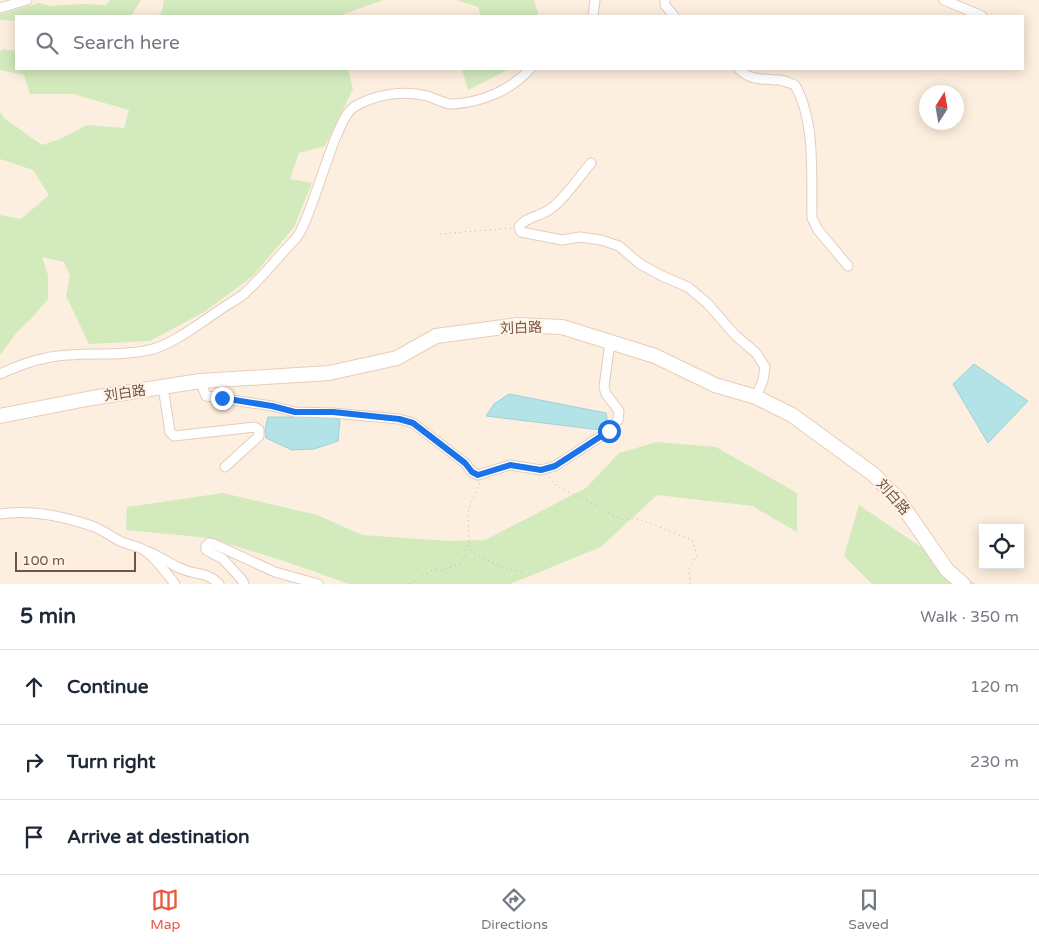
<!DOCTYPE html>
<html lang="en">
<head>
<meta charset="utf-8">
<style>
	body { margin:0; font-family:"Varela Round","Noto Sans SC",sans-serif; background:#f6f6f7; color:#1f2937 }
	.controls { position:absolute; right:15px; bottom:15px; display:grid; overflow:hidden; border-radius:0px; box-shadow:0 2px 12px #0003 }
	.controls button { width:45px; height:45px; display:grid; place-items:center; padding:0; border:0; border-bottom:1px solid #e0e1e3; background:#fff; color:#1f2937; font:25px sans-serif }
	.compass { position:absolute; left:919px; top:85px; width:45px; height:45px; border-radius:50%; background:#fff; box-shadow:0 2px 12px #0003; rotate:11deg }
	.scale { position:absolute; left:15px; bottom:12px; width:121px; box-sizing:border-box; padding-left:5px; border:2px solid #745346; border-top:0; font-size:14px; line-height:18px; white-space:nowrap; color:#745346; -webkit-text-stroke:4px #fff3e6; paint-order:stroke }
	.stop { position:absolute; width:15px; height:15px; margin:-11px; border:4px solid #1a73e8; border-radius:50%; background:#fff }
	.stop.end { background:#1a73e8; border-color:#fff; box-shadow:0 1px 5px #0008 }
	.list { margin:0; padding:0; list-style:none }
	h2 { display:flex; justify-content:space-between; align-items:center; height:65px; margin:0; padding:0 20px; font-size:21px }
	h2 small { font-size:16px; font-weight:400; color:#747a83 }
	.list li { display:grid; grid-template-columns:32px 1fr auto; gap:15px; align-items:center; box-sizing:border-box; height:75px; padding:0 20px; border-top:1px solid #e0e1e3 }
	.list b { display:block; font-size:19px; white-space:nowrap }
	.list em { font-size:16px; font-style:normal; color:#747a83 }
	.icon { flex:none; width:28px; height:28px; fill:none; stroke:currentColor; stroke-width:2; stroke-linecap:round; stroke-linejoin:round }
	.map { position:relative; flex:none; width:1039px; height:584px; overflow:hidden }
	.search { position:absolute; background:#fff; box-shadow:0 2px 12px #0003; left:15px; right:15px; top:15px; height:55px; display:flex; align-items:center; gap:12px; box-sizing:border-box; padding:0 18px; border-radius:0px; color:#747a83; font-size:19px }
	.sheet { height:290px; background:#fff }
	nav { display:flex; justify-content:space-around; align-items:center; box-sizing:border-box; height:70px; border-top:1px solid #e0e1e3; background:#fff; font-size:14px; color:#747a83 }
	nav a { display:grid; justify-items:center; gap:2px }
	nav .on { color:#ec583e }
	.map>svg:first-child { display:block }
	.green { fill:#d3eabd }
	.water { fill:#b3e3e6; stroke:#99d4d9 }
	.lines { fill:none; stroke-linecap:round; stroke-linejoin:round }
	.street-casing { stroke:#e3ccbe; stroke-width:11 }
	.secondary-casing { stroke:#e8ccba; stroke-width:16 }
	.path { stroke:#d8ac99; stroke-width:1; stroke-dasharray:1 4; stroke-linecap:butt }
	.street { stroke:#fff; stroke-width:9 }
	.secondary { stroke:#fff; stroke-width:14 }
	.route { stroke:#1a73e8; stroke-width:6 }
	.labels { text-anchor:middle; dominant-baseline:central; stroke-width:4; stroke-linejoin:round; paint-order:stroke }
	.street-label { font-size:14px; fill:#745346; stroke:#fff3e6 }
</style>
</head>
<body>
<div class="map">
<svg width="1039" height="584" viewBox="0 0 1039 584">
	<rect width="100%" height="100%" fill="#fdefdf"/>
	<g class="green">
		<polygon points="110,0 141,0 131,16 16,16 16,21 0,20 0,14 39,3 51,6 81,4 106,5"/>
		<polygon points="164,0 383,0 344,14 343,16 159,16 162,11"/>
		<polygon points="456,0 534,0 539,16 481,16 478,7"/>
		<polygon points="3,49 16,51 16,69 348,69 353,89 325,146 299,153 290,179 312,183 294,227 253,276 204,312 150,341 89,344 66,296 70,276 64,262 42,257 48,275 48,299 30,320 17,332 0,355 0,215 21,219 49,195 33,170 0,159 0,112 4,118 42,145 60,139 87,125 124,128 129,110 73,94 30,94 24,75 0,70 0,51"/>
		<polygon points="462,69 509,69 468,90"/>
		<polygon points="657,442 716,447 797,493 797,532 752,506 657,495 601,547 510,584 349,584 287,562 209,538 126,530 127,507 223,493 317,515 362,535 448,541 485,540 586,488 619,453"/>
		<polygon points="859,505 976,584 872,584 844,556"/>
	</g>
	<g class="water">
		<polygon points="974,364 1028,401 988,443 953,384"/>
		<polygon points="509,394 606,413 608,424 601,430 486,416 494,404"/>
		<polygon points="268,417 330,417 340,420 338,441 314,449 292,450 266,438 265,430"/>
	</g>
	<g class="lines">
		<g class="street-casing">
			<g id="street">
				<polyline points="665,0 665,5 674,16"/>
				<polyline points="944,0 982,16"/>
				<polyline points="0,8 27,0"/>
				<polyline points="593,16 595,0"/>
				<path d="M739,69C750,81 765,79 780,80C785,81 790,83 795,85C816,122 811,176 812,218L818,230L848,266"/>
				<path d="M591,163C578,178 565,199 549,210C540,216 524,218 519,227L521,232L562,240L580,237L601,240L619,246L640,264L662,276L688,287L708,304L735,335L756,353L765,367L763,380L756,397"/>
				<path d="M0,374C15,367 30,361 46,358C78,351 112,357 144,351C170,347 195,326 217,312C226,305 237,300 245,293C259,280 272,265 284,251C289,246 295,240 299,234C315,208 335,119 354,107C375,94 404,90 427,96C435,98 444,104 452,104C481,103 511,90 530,69"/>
				<polyline points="200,381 206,396 272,406 295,412 333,413 399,419 413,423 465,463 472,472 478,475 510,465 541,470 555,466 609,431 618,420 619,411 606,394 604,387 610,342"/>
				<polyline points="163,387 170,432 174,436 255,427 259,430 259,436 225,467"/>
				<path d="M0,514C30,509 66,517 95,527C104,531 113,538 122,542C129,545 137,546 144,550C156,558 166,573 175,584"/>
				<path d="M146,551C159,555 169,564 182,569C195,575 208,572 219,584"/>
				<polyline points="244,584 242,580 223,559 206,550 206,546 209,543 214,544 275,572 318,584"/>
			</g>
		</g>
		<g class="secondary-casing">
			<polyline id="secondary" points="0,416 92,398 200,381 329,373 397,358 436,336 518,325 562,327 655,356 715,385 756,397 792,415 873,474 898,499 947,570 963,584"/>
		</g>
		<g class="path">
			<polyline points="440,234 512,228"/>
			<polyline points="549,477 558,487 585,499 620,519 639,519 692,540 697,555 689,569 690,584"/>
			<polyline points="480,483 468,510 469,546 476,555 500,566 522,572"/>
			<polyline points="410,584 434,569 442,570 460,564 465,557 466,546 468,546"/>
		</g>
		<use href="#street" class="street"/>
		<use href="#secondary" class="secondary"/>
	</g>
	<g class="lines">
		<polyline class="route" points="222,398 272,406 295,412 333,412 399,419 413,423 465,463 472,472 478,475 510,465 541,470 555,466 609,431"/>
	</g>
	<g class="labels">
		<g class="street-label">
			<text transform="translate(521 328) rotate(-2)">刘白路</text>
			<text transform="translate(125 393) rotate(-8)">刘白路</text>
			<text transform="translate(893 497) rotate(49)">刘白路</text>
		</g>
	</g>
</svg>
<div class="controls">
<button><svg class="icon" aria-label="locate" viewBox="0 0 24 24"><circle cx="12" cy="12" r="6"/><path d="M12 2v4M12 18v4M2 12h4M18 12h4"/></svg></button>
</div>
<svg class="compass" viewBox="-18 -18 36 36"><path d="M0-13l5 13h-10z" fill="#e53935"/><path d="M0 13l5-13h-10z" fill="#747a83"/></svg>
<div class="scale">100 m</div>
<div class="stop" style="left:609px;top:431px"></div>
<div class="stop end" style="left:222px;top:398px"></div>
<div class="search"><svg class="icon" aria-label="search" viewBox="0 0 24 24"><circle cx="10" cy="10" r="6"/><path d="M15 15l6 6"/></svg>Search here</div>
</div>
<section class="sheet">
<h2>5 min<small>Walk · 350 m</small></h2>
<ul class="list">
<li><svg class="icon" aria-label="ahead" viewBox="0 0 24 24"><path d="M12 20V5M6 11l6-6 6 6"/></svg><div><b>Continue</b></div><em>120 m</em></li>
<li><svg class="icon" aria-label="right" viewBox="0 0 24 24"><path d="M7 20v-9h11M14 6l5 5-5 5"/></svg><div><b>Turn right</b></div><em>230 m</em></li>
<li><svg class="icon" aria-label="arrive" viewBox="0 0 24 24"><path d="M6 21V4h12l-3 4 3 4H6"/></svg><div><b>Arrive at destination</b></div></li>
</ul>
</section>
<nav>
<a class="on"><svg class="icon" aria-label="map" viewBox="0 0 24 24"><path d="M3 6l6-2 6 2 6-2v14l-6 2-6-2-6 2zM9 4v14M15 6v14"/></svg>Map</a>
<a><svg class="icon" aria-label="directions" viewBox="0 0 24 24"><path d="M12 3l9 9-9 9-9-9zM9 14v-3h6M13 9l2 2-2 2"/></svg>Directions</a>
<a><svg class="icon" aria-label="saved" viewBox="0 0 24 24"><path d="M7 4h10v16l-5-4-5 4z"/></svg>Saved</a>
</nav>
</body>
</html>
